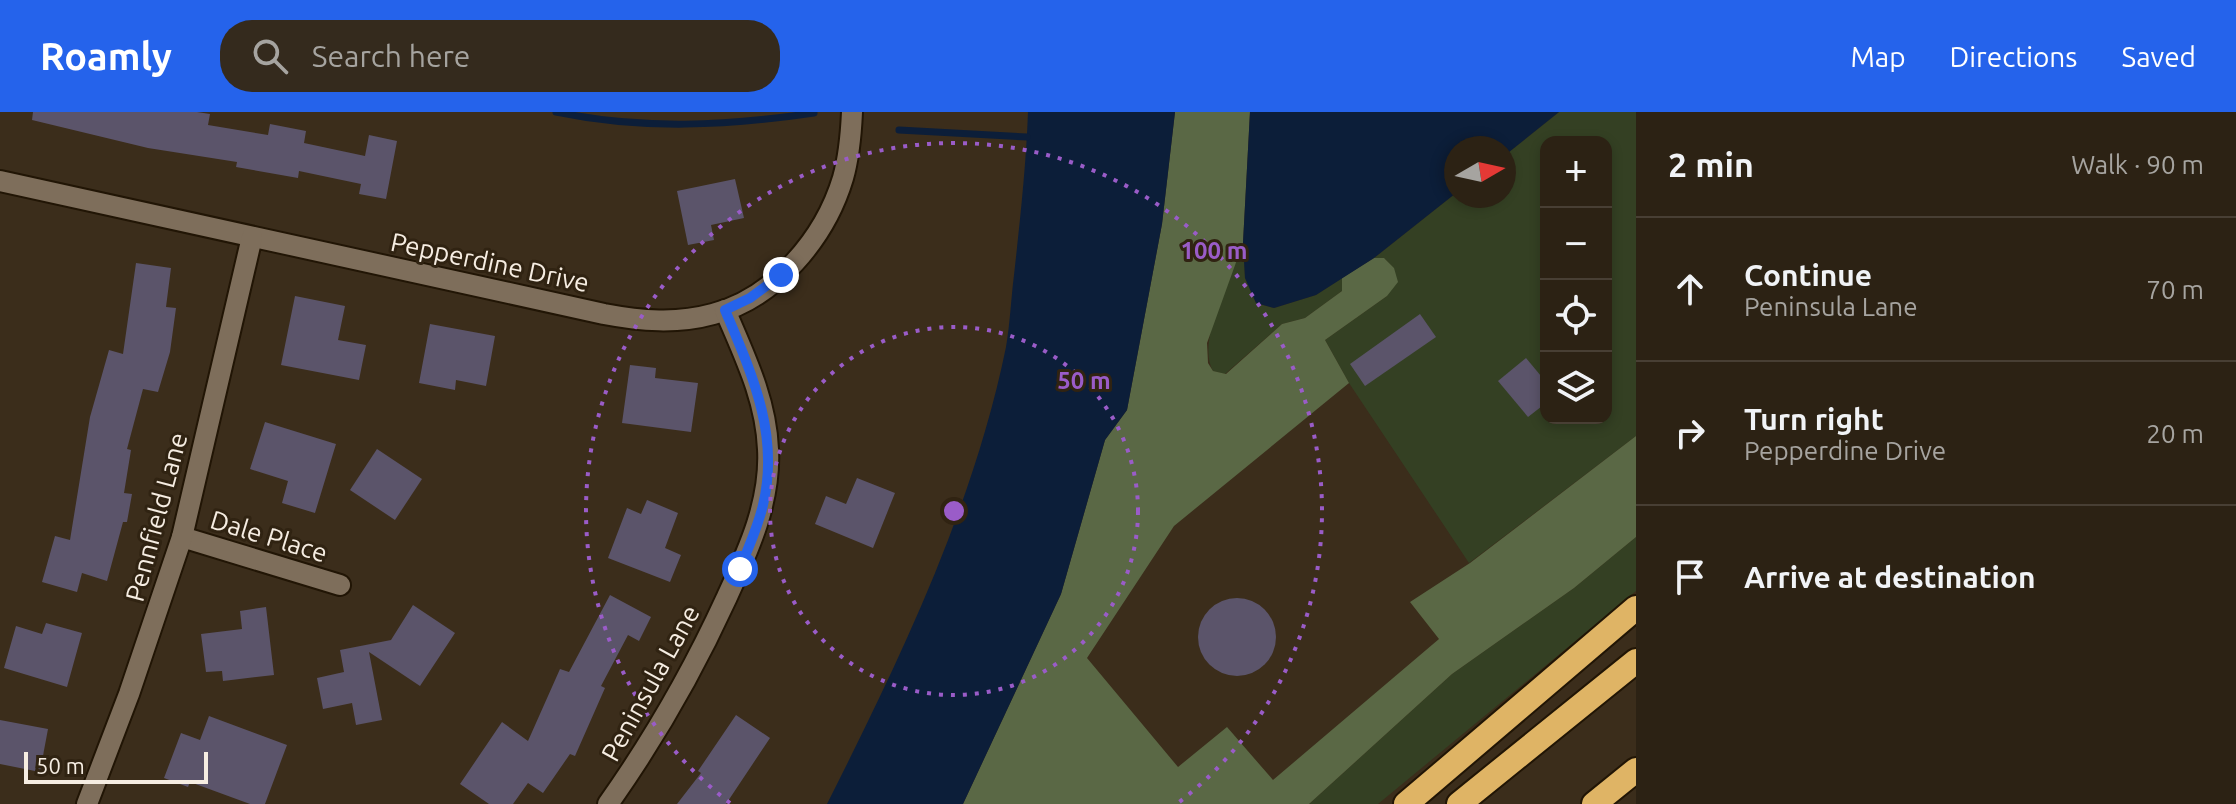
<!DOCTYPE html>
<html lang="en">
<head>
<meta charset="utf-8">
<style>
	body { margin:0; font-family:Ubuntu,sans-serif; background:#342a1d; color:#f1f3f6 }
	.controls { position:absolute; right:24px; top:24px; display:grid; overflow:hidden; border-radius:16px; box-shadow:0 4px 12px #0003 }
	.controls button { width:72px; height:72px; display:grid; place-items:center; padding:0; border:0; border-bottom:2px solid #483f34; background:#2c2214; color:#f1f3f6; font:40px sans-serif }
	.compass { position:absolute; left:1444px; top:24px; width:72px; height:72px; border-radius:50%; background:#2c2214; box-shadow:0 4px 12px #0003; rotate:81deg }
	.scale { position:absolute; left:24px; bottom:20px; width:184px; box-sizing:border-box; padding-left:8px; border:4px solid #f6ede2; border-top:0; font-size:22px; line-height:28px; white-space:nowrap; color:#f6ede2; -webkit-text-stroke:6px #302312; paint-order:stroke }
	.stop { position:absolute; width:24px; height:24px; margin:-18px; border:6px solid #2563eb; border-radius:50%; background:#fff }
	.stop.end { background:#2563eb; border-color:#fff; box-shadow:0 2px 8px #0008 }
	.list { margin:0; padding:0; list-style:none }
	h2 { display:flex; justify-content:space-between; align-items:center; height:104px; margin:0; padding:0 32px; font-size:34px }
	h2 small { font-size:26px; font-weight:400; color:#a6a4a0 }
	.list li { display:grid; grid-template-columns:52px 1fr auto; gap:24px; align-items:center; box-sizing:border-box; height:144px; padding:0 32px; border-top:2px solid #483f34 }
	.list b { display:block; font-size:30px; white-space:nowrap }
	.list p { margin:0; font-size:26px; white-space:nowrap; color:#a6a4a0 }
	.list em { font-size:26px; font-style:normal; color:#a6a4a0 }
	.icon { flex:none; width:44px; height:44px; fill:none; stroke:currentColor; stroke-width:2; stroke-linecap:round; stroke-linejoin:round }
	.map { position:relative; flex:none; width:1636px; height:692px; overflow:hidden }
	header { display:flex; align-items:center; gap:48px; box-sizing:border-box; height:112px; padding:0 40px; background:#2563eb; color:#fff }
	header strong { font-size:38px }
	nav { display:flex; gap:44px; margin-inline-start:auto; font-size:28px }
	.search { width:560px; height:72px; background:#342a1d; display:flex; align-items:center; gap:20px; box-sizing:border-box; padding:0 28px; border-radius:32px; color:#a6a4a0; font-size:30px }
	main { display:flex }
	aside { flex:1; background:#2c2214 }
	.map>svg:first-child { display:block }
	.green { fill:#344023; fill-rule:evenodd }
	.forest { fill:#5a6845 }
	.water { fill:#0c1e39 }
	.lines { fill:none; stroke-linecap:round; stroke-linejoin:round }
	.stream { stroke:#0c1e39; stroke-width:7 }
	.building { fill:#5b546a }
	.street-casing { stroke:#211505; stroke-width:24 }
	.highway-casing { stroke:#211505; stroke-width:28 }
	.street { stroke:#7e6e5b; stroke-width:20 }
	.highway { stroke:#dfb465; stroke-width:24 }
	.route { stroke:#2563eb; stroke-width:10 }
	.ring { fill:none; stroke:#9a5cc8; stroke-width:4; stroke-dasharray:4 8 }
	.labels { text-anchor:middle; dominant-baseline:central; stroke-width:6; stroke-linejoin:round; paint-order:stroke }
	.street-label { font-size:26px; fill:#f6ede2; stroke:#302312 }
	.centre { fill:#9a5cc8; stroke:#302312; stroke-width:4 }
	.ring-label { font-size:24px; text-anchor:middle; font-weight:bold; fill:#9a5cc8; stroke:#302312; stroke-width:6; stroke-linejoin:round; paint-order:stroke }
</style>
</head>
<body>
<header>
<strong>Roamly</strong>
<div class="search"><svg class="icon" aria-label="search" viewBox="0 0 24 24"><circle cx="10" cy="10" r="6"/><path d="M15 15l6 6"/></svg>Search here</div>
<nav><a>Map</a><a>Directions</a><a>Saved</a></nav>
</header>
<main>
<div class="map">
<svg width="1636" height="692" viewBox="0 0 1636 692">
	<rect width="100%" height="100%" fill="#3b2d1b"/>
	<g class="green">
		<path d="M1559,0H1636V324L1469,451L1349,271L1325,228L1387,184L1394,157L1385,147L1374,146L1456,81V84H1504V44ZM1546,30H1606V306H1546Z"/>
		<path d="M1243,131L1245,166L1256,191L1274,196L1316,183L1342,166V179L1305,206L1282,212L1225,262L1213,259C1196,230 1231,162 1243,131Z"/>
		<polygon points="1636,425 1636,479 1378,692 1309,692 1452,562 1574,476"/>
	</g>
	<polygon class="forest" points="1175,0 1250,0 1243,131 1207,231 1208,251 1213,259 1226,262 1282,212 1305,206 1342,179 1342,166 1374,146 1384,146 1394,156 1398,170 1387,184 1325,228 1349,271 1174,414 1087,546 1178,655 1227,615 1273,668 1439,527 1410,490 1470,451 1636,324 1636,425 1574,476 1452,562 1309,692 963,692 1061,482 1105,328 1127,298 1162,112"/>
	<g class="water">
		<path d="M1028,0H1175L1162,112L1127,298L1105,328L1061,482L963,692H827C900,547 973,396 1006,235C1010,212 1011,187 1014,163C1020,109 1026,55 1028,0Z"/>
		<polygon points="1250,0 1559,0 1504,44 1504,36 1456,36 1456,81 1374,146 1316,183 1274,196 1256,191 1245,166 1243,131"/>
	</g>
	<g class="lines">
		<g class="stream">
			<path d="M556,0C643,18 726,14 814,1"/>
			<polyline points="899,18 1027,25"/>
		</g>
	</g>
	<g class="building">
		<polygon points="33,0 197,0 210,2 208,13 268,23 270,12 306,19 304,31 365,44 369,23 397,29 386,87 359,82 361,72 299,59 298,66 236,55 237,50 148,36 32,8"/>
		<polygon points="735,67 744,106 711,113 714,128 688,133 677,79"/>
		<polygon points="136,151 171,156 166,195 176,196 170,240 158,280 143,277 127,337 131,338 124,381 132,382 127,410 123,410 107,469 82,461 77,480 42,470 55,424 70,428 90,305 109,238 123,242"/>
		<polygon points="295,184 345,194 338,228 366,233 359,268 281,253"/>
		<polygon points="1420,202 1436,225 1365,274 1350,252"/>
		<polygon points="430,212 495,224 486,274 456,268 455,278 419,271"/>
		<polygon points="1526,246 1546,270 1546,291 1528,305 1498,269"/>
		<polygon points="630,253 656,256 655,266 698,271 691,320 622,311"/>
		<polygon points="265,310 336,332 315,401 282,391 288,369 250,357"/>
		<polygon points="377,337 422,367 395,408 350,378"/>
		<polygon points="857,366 895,381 873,436 815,412 826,384 846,392"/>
		<polygon points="647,388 678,401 665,436 681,443 670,470 608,446 627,396 641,402"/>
		<polygon points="610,483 651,505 639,529 628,523 601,574 605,576 575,644 570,642 543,681 528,671 513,692 489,692 460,672 502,610 528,629 560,557 569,560"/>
		<circle cx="1237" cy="525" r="39"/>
		<polygon points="413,493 455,521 420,574 369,540 382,608 356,613 352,591 323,597 317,566 344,560 340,538 391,528"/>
		<polygon points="266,495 274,563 223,569 222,559 206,560 201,522 242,517 240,499"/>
		<polygon points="46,511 82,521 67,575 4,556 16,514 42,522"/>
		<polygon points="736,603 770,626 726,692 677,692 701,661 698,659"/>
		<polygon points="209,604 287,633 265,692 250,692 190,670 188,675 164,666 181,621 200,628"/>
		<polygon points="0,608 48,617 40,660 0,652"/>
	</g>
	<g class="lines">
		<g class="street-casing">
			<g id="street">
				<path d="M0,69L604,202C641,209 677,212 713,202C775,186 825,126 843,66C849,45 851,22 852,0"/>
				<polyline points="182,425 340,473"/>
				<polyline points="87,692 129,582 182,425 252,125"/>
				<path d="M608,692C654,627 693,559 726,487C748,439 771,390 768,337C766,287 744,243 725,198"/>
			</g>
		</g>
		<g class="highway-casing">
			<g id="highway">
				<polyline points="1406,692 1636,496"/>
				<polyline points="1459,692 1636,549"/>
				<polyline points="1594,692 1636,658"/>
			</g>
		</g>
		<use href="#street" class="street"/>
		<use href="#highway" class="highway"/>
	</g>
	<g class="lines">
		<path class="route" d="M740,457C748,436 758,415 763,393C780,323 752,262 725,198L750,186L781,163"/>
	</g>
	<g class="ring">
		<circle cx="954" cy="399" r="184"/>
		<path d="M730 691A368 368 0 1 1 1178 691"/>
	</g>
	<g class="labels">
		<g class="street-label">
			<text transform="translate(490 150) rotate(12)">Pepperdine Drive</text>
			<text transform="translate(156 405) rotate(-75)">Pennfield Lane</text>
			<text transform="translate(269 424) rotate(17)">Dale Place</text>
			<text transform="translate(650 571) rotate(-61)">Peninsula Lane</text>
		</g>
	</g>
	<circle cx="954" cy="399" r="12" class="centre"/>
	<g class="ring-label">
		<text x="1214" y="147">100 m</text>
		<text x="1084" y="277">50 m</text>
	</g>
</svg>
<div class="controls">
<button>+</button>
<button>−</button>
<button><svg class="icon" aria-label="locate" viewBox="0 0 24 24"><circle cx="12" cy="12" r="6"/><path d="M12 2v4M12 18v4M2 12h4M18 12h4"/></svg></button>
<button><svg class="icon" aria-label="layers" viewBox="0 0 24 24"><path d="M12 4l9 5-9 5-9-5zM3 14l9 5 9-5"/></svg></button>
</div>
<svg class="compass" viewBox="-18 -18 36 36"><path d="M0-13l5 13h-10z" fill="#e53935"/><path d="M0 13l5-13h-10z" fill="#a6a4a0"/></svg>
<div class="scale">50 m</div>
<div class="stop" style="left:740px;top:457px"></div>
<div class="stop end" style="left:781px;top:163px"></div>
</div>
<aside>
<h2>2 min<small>Walk · 90 m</small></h2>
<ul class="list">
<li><svg class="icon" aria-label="ahead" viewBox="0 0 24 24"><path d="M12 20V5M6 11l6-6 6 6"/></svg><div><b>Continue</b><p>Peninsula Lane</p></div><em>70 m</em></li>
<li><svg class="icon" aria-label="right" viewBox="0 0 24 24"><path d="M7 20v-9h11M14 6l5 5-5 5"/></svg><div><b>Turn right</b><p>Pepperdine Drive</p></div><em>20 m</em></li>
<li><svg class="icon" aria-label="arrive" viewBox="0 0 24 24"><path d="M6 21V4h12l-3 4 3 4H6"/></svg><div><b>Arrive at destination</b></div></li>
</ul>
</aside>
</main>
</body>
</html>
